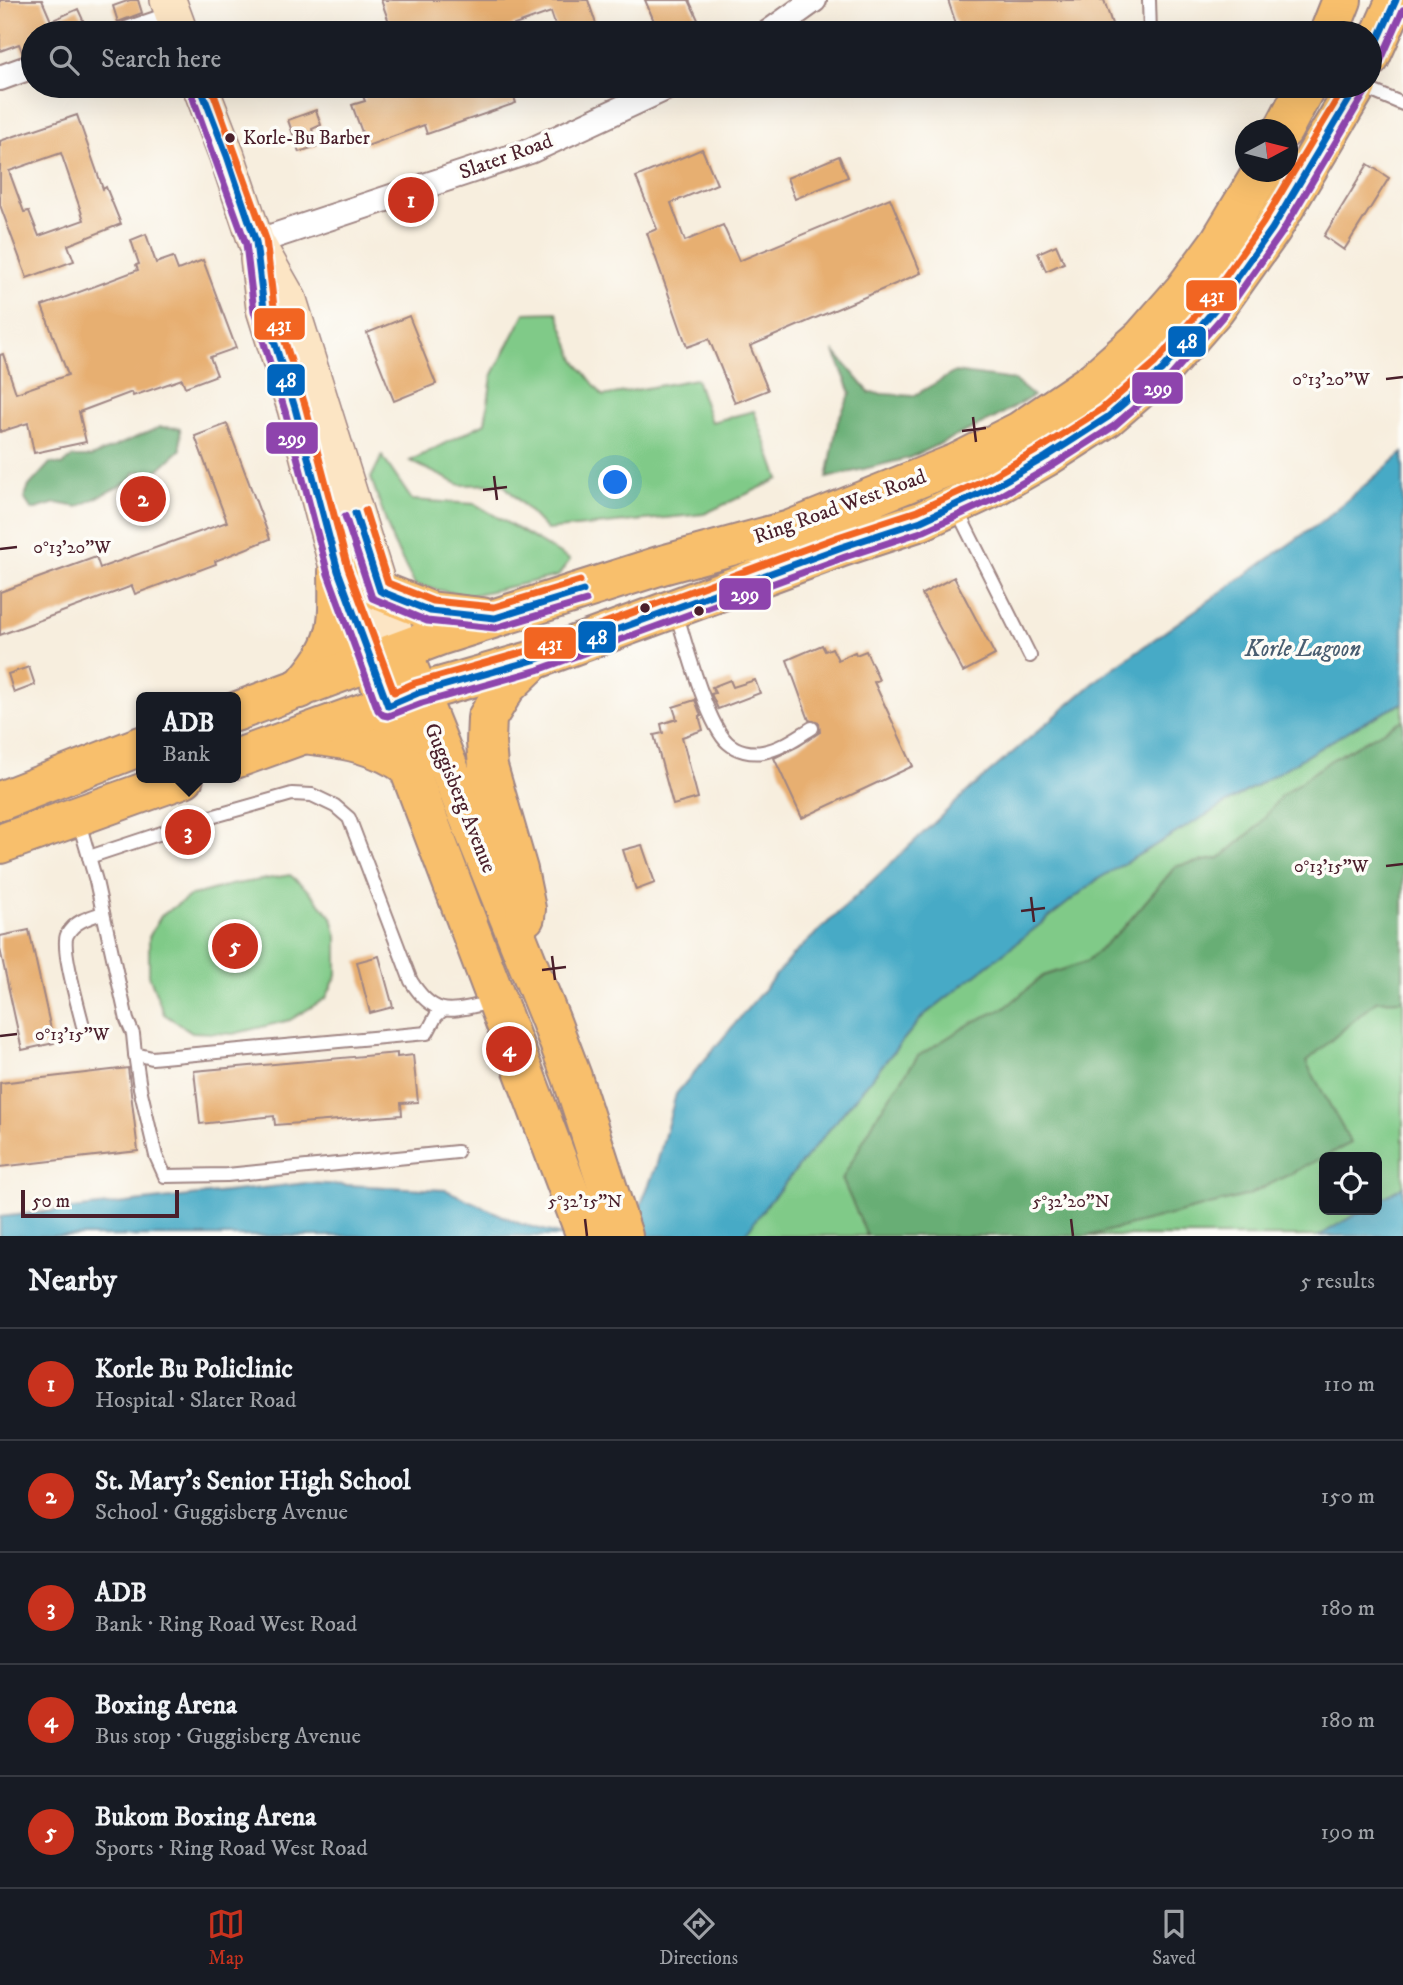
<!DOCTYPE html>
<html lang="en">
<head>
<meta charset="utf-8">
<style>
	body { margin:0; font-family:"IM FELL DW Pica",serif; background:#20242c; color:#f1f3f6 }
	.controls { position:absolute; right:21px; bottom:21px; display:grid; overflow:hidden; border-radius:10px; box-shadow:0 7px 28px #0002 }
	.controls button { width:63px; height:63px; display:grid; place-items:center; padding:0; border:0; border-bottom:2px solid #363941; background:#171b24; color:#f1f3f6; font:35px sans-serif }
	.compass { position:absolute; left:1235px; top:119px; width:63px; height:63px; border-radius:50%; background:#171b24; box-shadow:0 7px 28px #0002; rotate:83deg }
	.scale { position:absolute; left:21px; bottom:18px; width:158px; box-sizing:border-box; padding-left:7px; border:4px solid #4a1f2b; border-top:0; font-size:19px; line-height:24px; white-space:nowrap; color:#4a1f2b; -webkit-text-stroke:5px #fdfcf7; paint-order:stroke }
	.you { position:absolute; left:616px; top:483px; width:24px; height:24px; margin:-18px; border:5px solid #fff; border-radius:50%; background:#1a73e8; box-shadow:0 0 0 10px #1a73e833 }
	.badge { display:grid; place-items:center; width:46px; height:46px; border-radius:50%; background:#c8321e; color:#fff; font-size:23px; font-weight:700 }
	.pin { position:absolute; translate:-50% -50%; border:4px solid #fff; box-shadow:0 2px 7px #0006 }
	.popup { position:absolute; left:136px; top:692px; width:105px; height:91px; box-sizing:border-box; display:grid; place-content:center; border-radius:10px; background:#171b24; filter:drop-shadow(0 2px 5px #0005); font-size:23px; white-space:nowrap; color:#9ea1a6 }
	.popup b { font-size:26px; color:#f1f3f6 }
	.popup::after { content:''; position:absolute; left:50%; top:100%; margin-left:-14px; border:14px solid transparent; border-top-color:#171b24 }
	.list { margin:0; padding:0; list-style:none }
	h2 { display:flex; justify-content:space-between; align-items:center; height:91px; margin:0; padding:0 28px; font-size:30px }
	h2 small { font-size:23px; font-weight:400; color:#9ea1a6 }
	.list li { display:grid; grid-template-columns:46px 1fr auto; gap:21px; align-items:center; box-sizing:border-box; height:112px; padding:0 28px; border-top:2px solid #363941 }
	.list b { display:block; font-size:26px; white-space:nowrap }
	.list p { margin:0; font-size:23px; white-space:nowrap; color:#9ea1a6 }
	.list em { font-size:23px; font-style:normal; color:#9ea1a6 }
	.icon { flex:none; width:38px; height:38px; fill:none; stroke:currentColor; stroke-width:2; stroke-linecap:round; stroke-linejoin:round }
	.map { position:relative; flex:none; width:1403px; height:1236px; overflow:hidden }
	.search { position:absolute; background:#171b24; box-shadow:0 7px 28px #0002; left:21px; right:21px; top:21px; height:77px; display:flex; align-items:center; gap:18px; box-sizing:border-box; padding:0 24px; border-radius:38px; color:#9ea1a6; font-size:26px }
	.sheet { height:651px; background:#171b24 }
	nav { display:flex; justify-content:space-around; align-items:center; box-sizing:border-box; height:98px; border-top:2px solid #363941; background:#171b24; font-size:19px; color:#9ea1a6 }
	nav a { display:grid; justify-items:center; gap:4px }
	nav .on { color:#c8321e }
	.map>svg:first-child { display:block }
	.green { fill:#80ca88; stroke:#65745a; stroke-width:2 }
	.forest { fill:#68ae74; stroke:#596650; stroke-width:2 }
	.water { fill:#47aac6; stroke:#486478; stroke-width:2 }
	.building { fill:#e7af71; fill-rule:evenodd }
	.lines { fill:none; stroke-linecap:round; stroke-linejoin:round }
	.lane-casing { stroke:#a08684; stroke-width:16 }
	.street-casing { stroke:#a08684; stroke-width:28 }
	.secondary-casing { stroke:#a08684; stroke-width:38 }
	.primary-casing { stroke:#a08684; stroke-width:42 }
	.lane { stroke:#fff; stroke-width:12 }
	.street { stroke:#fff; stroke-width:24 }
	.secondary { stroke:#fce5c4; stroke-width:35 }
	.primary { stroke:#f8bf6c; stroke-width:38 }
	.bus-1-casing { stroke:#fdfcf7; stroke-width:12 }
	.bus-2-casing { stroke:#fdfcf7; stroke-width:12 }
	.bus-3-casing { stroke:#fdfcf7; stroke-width:12 }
	.bus-1 { stroke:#0065bd; stroke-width:7 }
	.bus-2 { stroke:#8e44ad; stroke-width:7 }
	.bus-3 { stroke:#f26522; stroke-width:7 }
	.ticks { fill:none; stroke:#4a1f2b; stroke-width:2.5 }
	.bus-dot { fill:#4a1f2b; stroke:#fdfcf7; stroke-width:2.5 }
	.labels { text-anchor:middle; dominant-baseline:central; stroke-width:7; stroke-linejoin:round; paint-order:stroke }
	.bus-label { font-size:19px; fill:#4a1f2b; stroke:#fdfcf7; text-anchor:start }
	.street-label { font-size:21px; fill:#4a1f2b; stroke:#fdfcf7 }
	.water-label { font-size:23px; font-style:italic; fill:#495e71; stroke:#fdfcf7 }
	.ticks-label { font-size:18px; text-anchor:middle; fill:#4a1f2b; stroke:#fdfcf7; stroke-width:7; stroke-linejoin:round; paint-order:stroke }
	.line-badge { stroke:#fdfcf7; stroke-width:2.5 }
	.badge-label { font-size:19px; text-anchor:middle; font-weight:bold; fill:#fff }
</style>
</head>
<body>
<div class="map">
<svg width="1403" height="1236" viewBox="0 0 1403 1236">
	<rect width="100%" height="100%" fill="#fdfcf7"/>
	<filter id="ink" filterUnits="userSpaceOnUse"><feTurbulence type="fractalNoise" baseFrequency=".0143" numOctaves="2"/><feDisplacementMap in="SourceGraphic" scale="14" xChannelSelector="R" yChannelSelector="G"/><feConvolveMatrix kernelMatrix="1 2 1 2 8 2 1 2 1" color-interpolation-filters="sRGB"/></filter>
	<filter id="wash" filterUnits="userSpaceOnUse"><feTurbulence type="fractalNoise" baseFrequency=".00686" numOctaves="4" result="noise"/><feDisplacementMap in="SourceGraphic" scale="28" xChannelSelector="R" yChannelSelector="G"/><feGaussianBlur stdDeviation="1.57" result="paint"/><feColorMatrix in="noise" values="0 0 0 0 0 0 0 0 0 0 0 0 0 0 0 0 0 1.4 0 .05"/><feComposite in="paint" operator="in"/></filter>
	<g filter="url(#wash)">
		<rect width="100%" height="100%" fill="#f7eede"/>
		<g class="green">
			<polygon points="557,312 575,360 603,396 696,379 711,422 754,411 779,479 704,514 547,530 503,484 460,485 410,461 485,423 492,376 525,313"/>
			<polygon points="382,456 412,500 475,504 570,560 558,576 468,596 415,585 393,542 371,478"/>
			<polygon points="1403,703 1403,1186 1377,1202 1377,1157 1324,1157 1324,1210 1363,1210 1319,1236 744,1236 765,1207 923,1016 1098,879 1357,726"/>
			<polygon points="290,875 310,892 332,917 337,937 337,975 326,998 290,1020 233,1034 192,1032 164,1014 149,975 149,937 161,916 190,896 230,885"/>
		</g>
		<g class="forest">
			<polygon points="834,351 870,393 913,396 955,372 1014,380 1033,396 993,419 909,458 827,478 838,420 851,393"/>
			<polygon points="160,427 180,428 181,449 157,471 135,472 130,481 78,507 56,503 32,510 24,498 29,486 50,463 62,465 73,457 91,457"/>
			<polygon points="1403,720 1403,1000 1376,1001 1306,1062 1351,1143 1249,1195 1088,1236 867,1236 842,1179 877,1116 918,1056 973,1022 1005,1008 1043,976 1086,962 1124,927 1176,866 1220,858 1258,826 1281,796 1331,760"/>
		</g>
		<g class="water">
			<polygon points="1403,453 1403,703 1357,726 1098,879 923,1016 765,1207 744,1236 0,1236 0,1217 306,1183 446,1190 521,1224 566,1236 639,1209 656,1167 676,1094 791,957 968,791 1102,676 1325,519"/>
			<polygon points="1403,1186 1403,1236 1319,1236 1363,1210 1377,1210 1377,1202"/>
		</g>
		<g id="blocks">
			<g class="building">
				<polygon points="0,0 42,0 51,21 78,9 89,33 33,33 33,51 23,54 19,44 0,51"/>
				<polygon points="130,0 138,0 142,13 118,22 113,6"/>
				<polygon points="381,0 588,0 599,33 558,33 551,12 492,33 393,33"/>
				<polygon points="645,0 689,0 704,33 659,33"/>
				<polygon points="948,0 1104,0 1115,33 959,33"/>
				<polygon points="359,86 510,86 516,103 427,134 424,125 367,146 352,105 365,101"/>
				<polygon points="316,110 321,125 312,129 317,146 299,152 288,120"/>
				<path d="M77,115L103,189L106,187L121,224L68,245L74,261L27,278L0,205V141ZM61,153L84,220L39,236L29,211L24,212L9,171Z"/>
				<polygon points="702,149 717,184 671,203 685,241 723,225 739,261 890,198 921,273 750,346 768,390 735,403 709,339 687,347 647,233 657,229 636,177"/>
				<polygon points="839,156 848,177 795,199 787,178"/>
				<polygon points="1368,164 1389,178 1344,250 1324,236"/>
				<polygon points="146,234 156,263 173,257 178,270 203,260 236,348 210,357 217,375 185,387 182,379 133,396 132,392 79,412 86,442 34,453 28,423 0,432 0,355 3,354 16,393 68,375 42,306 138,270 136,265 139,264 131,240"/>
				<polygon points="1056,245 1064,263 1046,271 1038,253"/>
				<polygon points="409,316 436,384 394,401 367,333"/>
				<polygon points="227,424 270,539 215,561 216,564 135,594 132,586 0,635 0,592 96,557 100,568 227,522 195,436"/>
				<polygon points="954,577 995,655 963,672 922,594"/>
				<polygon points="822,645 825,651 832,648 838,660 855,652 856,655 866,651 879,680 874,682 913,766 802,818 774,758 799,746 820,732 819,723 809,720 787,660"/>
				<polygon points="29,667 35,685 14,693 8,674"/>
				<polygon points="730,680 733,687 755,680 760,693 718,709 711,694 715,693 712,687"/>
				<polygon points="695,700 701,716 699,716 703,730 682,737 698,798 673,805 654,735 663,733 661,724 677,719 673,707"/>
				<polygon points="642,845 655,883 636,890 623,850"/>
				<polygon points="29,930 54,1043 22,1050 0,949 0,936"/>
				<polygon points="379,956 393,1007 370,1013 357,962"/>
				<polygon points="397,1053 397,1057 413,1055 418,1102 401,1103 402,1115 275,1125 274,1116 200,1124 194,1071"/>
				<polygon points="128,1068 138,1151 0,1167 0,1083"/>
			</g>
		</g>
	</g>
	<g filter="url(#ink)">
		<use href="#blocks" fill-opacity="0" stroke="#a08684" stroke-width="2"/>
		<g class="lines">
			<g class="lane-casing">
				<g id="lane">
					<polyline points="1149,0 1150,33"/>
					<polyline points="1360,86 1403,104"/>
					<polyline points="956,508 1030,656"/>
					<path d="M676,612C685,641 707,725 728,743C737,751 751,754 763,752C781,749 797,737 812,728"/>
					<polyline points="78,819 96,881 127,1020 133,1034 135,1054 152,1058 427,1033 436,1016 443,1010"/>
					<path d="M89,857L204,819L292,794L312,795L335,806L349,818L411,981C436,1021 453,1010 493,1002"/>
					<path d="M83,1026C79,1009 61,948 67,935C74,921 90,917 103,913"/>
					<polyline points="135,1054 140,1088 156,1156 165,1176 227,1175 457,1152"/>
				</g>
			</g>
			<g class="street-casing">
				<g id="street">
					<polyline points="130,33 174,18"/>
					<polyline points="768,33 814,0"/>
					<polyline points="0,78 33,66"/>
					<polyline points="256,242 530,151 670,86"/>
				</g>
			</g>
			<g class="secondary-casing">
				<g id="secondary">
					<polyline points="168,0 180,33"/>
					<polyline points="200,86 227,156 256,242 289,300 380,591 402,651"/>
					<polyline points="258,259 264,309 295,408 338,571 372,662"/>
				</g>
			</g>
			<g class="primary-casing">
				<g id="primary">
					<polyline points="1329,33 1342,0"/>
					<polyline points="1370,58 1396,0"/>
					<polyline points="1283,130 1306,86"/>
					<polyline points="380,591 430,611 482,617"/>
					<polyline points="409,669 550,1019 572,1077 623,1236"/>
					<polyline points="379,681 408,766 586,1236"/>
					<path d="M300,689C340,643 339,630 338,571"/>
					<polyline points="235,712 439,636 662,565 790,530 957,463 1020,431 1091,383 1142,338 1184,290 1220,241 1262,172"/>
					<path d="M311,735C347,739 378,745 408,766"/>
					<polyline points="235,759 418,693 534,660 842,547 921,521 992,488 1046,457 1108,417 1162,370 1215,309 1272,229 1357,86"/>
					<polyline points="0,801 141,746"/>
					<polyline points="0,844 184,778"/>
					<polyline points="525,917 526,909 518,870 488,767 486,742 487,718 506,687 534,660"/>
				</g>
			</g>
			<use href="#lane" class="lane"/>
			<use href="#street" class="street"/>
			<use href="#secondary" class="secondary"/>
			<use href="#primary" class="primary"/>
			<g class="bus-1-casing">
				<g id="bus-1">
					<polyline points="1370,58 1396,0"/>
					<polyline points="200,86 227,156 256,242 264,309 295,408 338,571 388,706 418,693 534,660 842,547 921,521 992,488 1046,457 1108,417 1162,370 1215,309 1272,229 1357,86"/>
					<polyline points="355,513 380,591 430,611 495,618 583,591"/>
				</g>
			</g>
			<g class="bus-2-casing">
				<g id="bus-2">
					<polyline points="1380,62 1403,10"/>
					<polyline points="190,90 246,244 254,311 285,411 328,574 378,710 383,715 388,716 422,703 538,670 845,557 924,531 996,498 1052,466 1114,426 1169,378 1223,316 1281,234 1366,91"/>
					<polyline points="345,516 372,598 427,621 495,628 586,601"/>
				</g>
			</g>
			<g class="bus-3-casing">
				<g id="bus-3">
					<polyline points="211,86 266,239 274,307 305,405 348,568 394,692 415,683 531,650 838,537 917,511 987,479 1041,448 1102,409 1155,363 1207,302 1263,223 1345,86"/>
					<polyline points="365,510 388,583 433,601 494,607 580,581"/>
				</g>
			</g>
			<use href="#bus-1" class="bus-1"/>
			<use href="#bus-2" class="bus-2"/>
			<use href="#bus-3" class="bus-3"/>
		</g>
	</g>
	<path class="ticks" d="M1386,379L1403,377M973,417L976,442M962,431L986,428M494,476L497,500M483,490L507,487M0,549L17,547M1386,866L1403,864M1031,897L1034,922M1021,911L1045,908M552,956L555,980M542,970L566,967M0,1036L17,1034M585,1219L587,1236M1071,1219L1073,1236"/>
	<g class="bus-dot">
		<circle cx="230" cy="138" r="6"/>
		<circle cx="645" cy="608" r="6"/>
		<circle cx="699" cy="611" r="6"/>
	</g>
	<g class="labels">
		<g class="bus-label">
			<text x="243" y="138">Korle-Bu Barber</text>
		</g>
		<g class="street-label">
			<text transform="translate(506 157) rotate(-20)">Slater Road</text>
			<text transform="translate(840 507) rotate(-20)">Ring Road West Road</text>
			<text transform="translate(460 798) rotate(68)">Guggisberg Avenue</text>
		</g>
		<g class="water-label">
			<text x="1303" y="649">Korle Lagoon</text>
		</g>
	</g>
	<g class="ticks-label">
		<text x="1331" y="385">0°13'20"W</text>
		<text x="72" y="553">0°13'20"W</text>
		<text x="1331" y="872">0°13'15"W</text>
		<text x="72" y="1040">0°13'15"W</text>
		<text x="585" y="1207">5°32'15"N</text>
		<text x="1071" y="1207">5°32'20"N</text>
	</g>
	<g class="line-badge">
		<rect x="1185" y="279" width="53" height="33" rx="7" fill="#f26522"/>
		<rect x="253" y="307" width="53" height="34" rx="7" fill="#f26522"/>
		<rect x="1167" y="325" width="40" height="33" rx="7" fill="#0065bd"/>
		<rect x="266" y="363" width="40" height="34" rx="7" fill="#0065bd"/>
		<rect x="1131" y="371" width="53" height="34" rx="7" fill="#8e44ad"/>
		<rect x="265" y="421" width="54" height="34" rx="7" fill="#8e44ad"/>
		<rect x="718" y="577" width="54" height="34" rx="7" fill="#8e44ad"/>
		<rect x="577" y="620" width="40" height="34" rx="7" fill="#0065bd"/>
		<rect x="523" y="626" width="54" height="34" rx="7" fill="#f26522"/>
	</g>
	<g class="badge-label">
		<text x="1212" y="302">431</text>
		<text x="279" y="331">431</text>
		<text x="1187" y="348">48</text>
		<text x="286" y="387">48</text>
		<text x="1158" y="395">299</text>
		<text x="292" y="445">299</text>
		<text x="745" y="601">299</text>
		<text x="597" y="644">48</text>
		<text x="550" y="650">431</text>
	</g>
</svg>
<div class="controls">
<button><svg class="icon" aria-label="locate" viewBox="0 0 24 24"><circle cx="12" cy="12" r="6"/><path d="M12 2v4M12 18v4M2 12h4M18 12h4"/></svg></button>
</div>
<svg class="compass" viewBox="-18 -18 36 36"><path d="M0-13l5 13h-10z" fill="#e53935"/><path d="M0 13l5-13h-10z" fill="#9ea1a6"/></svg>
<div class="scale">50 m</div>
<div class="you"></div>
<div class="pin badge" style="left:411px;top:200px">1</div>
<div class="pin badge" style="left:143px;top:499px">2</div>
<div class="pin badge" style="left:188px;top:832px">3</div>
<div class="popup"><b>ADB</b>Bank</div>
<div class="pin badge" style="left:509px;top:1049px">4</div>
<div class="pin badge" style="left:235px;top:946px">5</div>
<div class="search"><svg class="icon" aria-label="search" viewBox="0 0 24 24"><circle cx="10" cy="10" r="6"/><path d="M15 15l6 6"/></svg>Search here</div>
</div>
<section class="sheet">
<h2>Nearby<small>5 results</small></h2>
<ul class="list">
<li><span class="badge">1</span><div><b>Korle Bu Policlinic</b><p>Hospital · Slater Road</p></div><em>110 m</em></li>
<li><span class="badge">2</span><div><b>St. Mary's Senior High School</b><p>School · Guggisberg Avenue</p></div><em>150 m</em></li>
<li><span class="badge">3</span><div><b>ADB</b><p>Bank · Ring Road West Road</p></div><em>180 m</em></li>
<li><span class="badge">4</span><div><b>Boxing Arena</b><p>Bus stop · Guggisberg Avenue</p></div><em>180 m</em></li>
<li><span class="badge">5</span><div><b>Bukom Boxing Arena</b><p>Sports · Ring Road West Road</p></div><em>190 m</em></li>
</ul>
</section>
<nav>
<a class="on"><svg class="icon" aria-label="map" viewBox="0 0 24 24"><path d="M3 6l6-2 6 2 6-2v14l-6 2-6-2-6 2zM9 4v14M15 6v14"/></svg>Map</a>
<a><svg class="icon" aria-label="directions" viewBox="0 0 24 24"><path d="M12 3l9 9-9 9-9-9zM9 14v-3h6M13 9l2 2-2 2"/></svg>Directions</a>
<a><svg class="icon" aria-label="saved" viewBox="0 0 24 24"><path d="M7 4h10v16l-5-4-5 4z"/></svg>Saved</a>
</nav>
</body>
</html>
